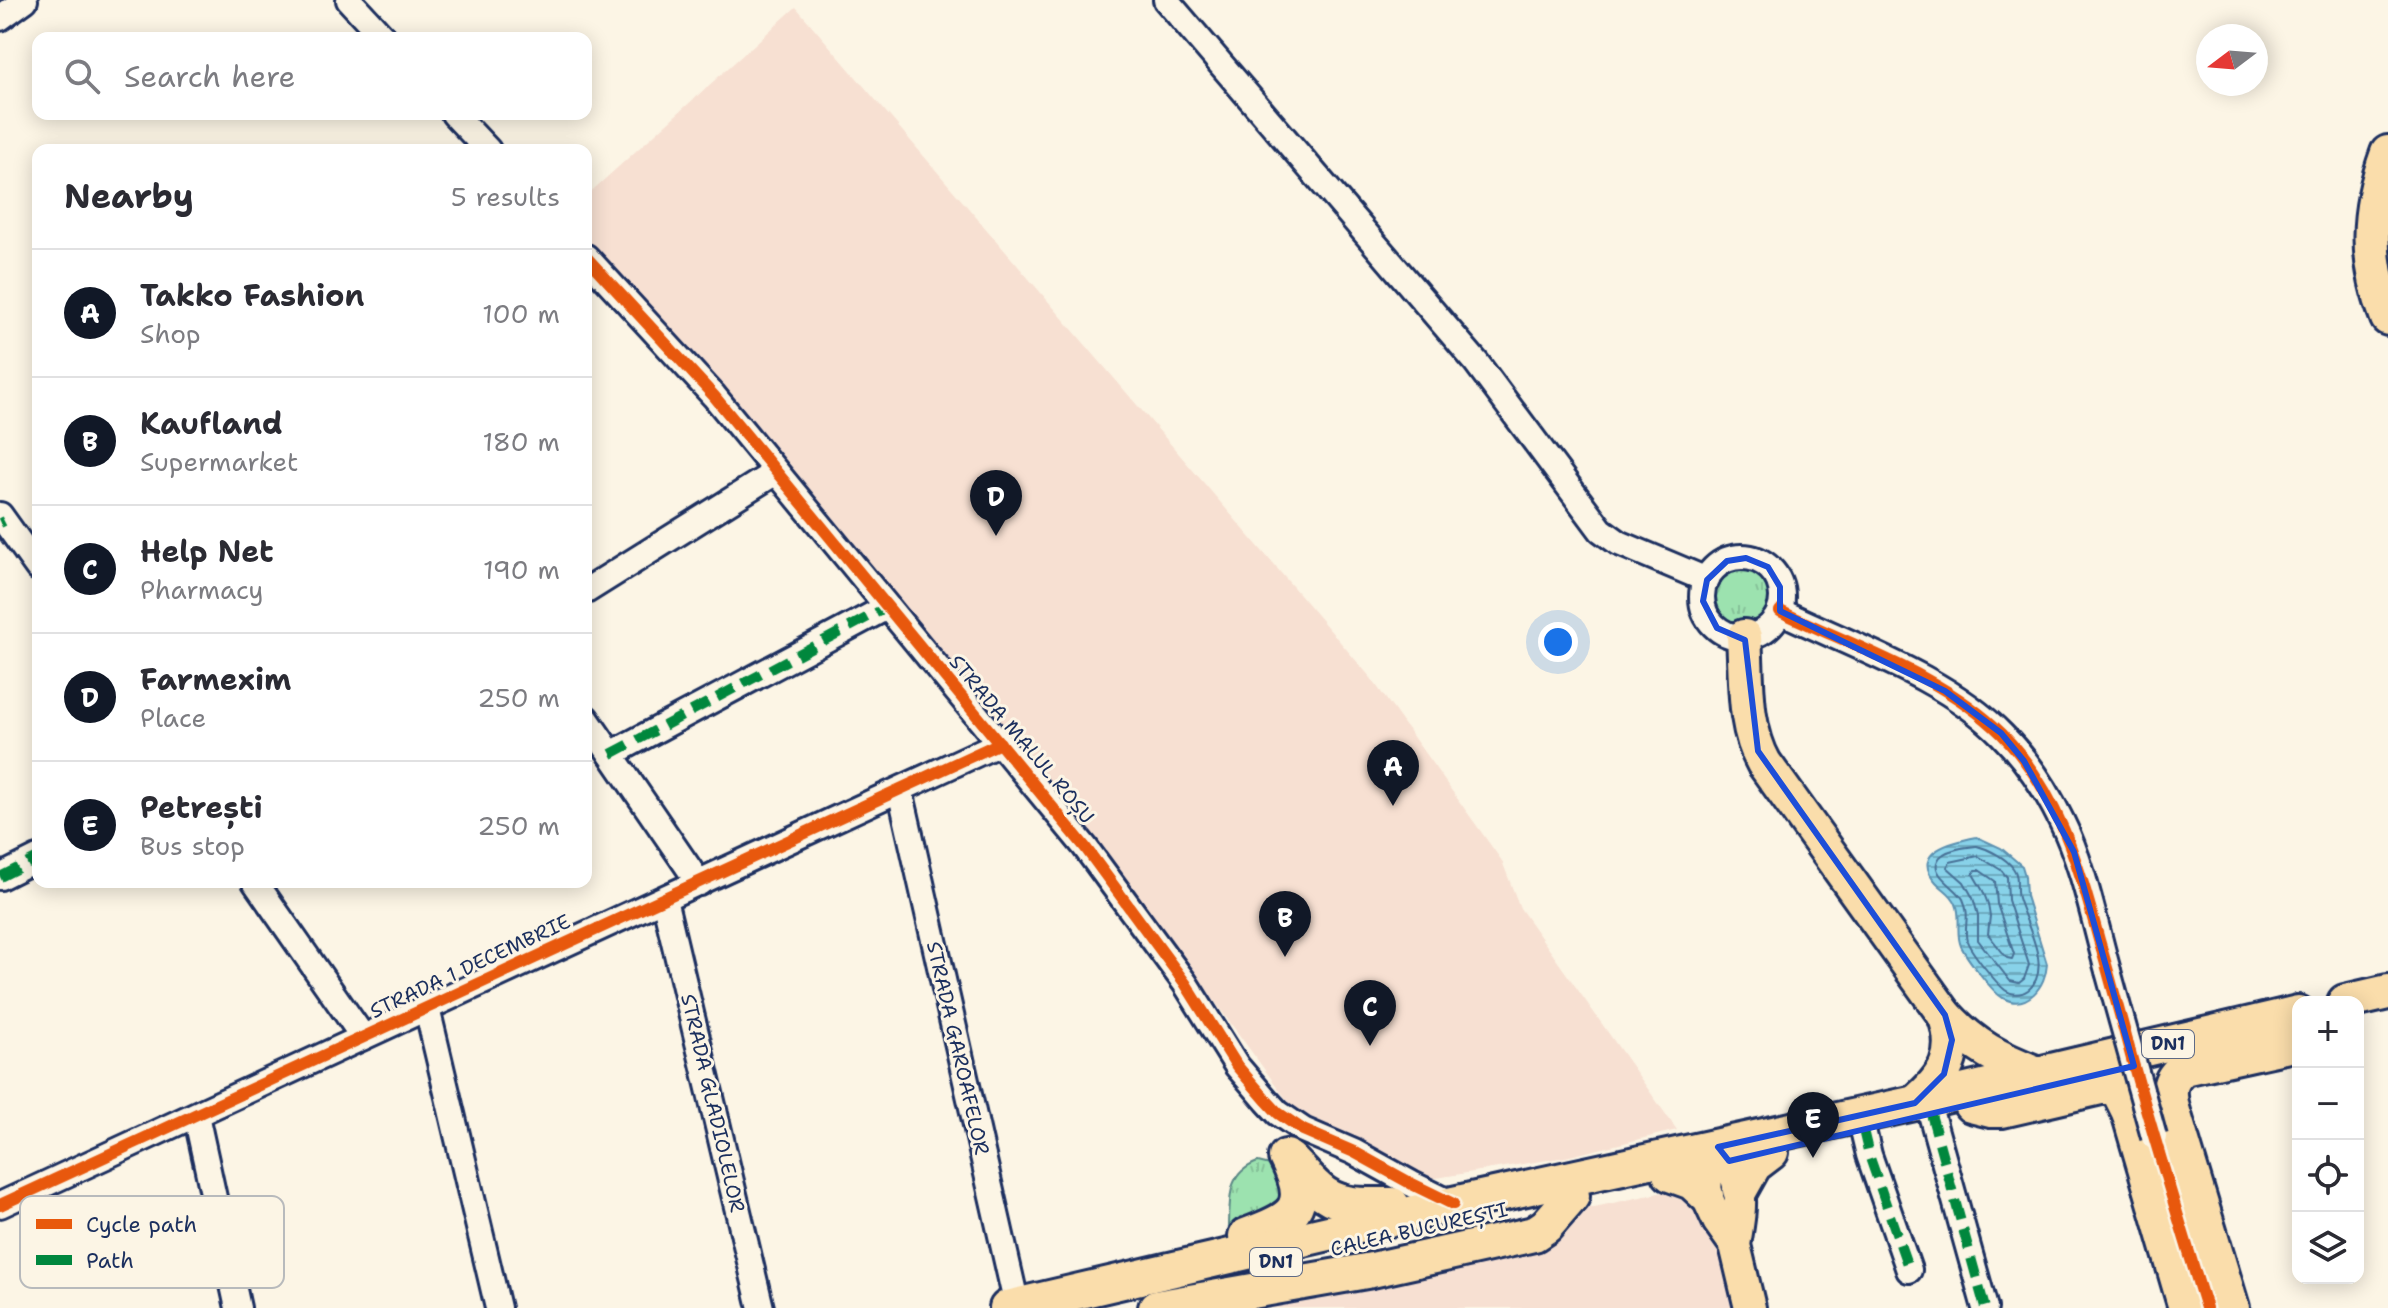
<!DOCTYPE html>
<html lang="en">
<head>
<meta charset="utf-8">
<style>
	body { margin:0; font-family:"Shantell Sans",sans-serif; background:#f2f2f3; color:#2b2b33 }
	.controls { position:absolute; right:24px; bottom:24px; display:grid; overflow:hidden; border-radius:16px; box-shadow:0 4px 20px #0003 }
	.controls button { width:72px; height:72px; display:grid; place-items:center; padding:0; border:0; border-bottom:2px solid #e1e1e2; background:#fff; color:#2b2b33; font:40px sans-serif }
	.compass { position:absolute; left:2196px; top:24px; width:72px; height:72px; border-radius:50%; background:#fff; box-shadow:0 4px 20px #0003; rotate:254deg }
	.you { position:absolute; left:1558px; top:642px; width:28px; height:28px; margin:-20px; border:6px solid #fff; border-radius:50%; background:#1a73e8; box-shadow:0 0 0 12px #1a73e833 }
	.badge { display:grid; place-items:center; width:52px; height:52px; border-radius:50%; background:#111827; color:#fff; font-size:26px; font-weight:700 }
	.pin { position:absolute; translate:-50% -66px; filter:drop-shadow(0 2px 4px #0008) }
	.pin::after { content:''; position:absolute; top:42px; width:28px; height:24px; background:inherit; clip-path:polygon(0 0,100% 0,50% 100%) }
	.list { margin:0; padding:0; list-style:none }
	h2 { display:flex; justify-content:space-between; align-items:center; height:104px; margin:0; padding:0 32px; font-size:34px }
	h2 small { font-size:26px; font-weight:400; color:#7c7c81 }
	.list li { display:grid; grid-template-columns:52px 1fr auto; gap:24px; align-items:center; box-sizing:border-box; height:128px; padding:0 32px; border-top:2px solid #e1e1e2 }
	.list b { display:block; font-size:30px; white-space:nowrap }
	.list p { margin:0; font-size:26px; white-space:nowrap; color:#7c7c81 }
	.list em { font-size:26px; font-style:normal; color:#7c7c81 }
	.icon { flex:none; width:44px; height:44px; fill:none; stroke:currentColor; stroke-width:2; stroke-linecap:round; stroke-linejoin:round }
	.map { position:relative; flex:none; width:2388px; height:1308px; overflow:hidden }
	.search { position:absolute; background:#fff; box-shadow:0 4px 20px #0003; left:32px; top:32px; width:560px; height:88px; display:flex; align-items:center; gap:20px; box-sizing:border-box; padding:0 28px; border-radius:16px; color:#7c7c81; font-size:30px }
	.panel { position:absolute; background:#fff; box-shadow:0 4px 20px #0003; left:32px; top:144px; width:560px; height:744px; border-radius:16px }
	.map>svg:first-child { display:block }
	.built { fill:#f7e0d2 }
	.grass { fill:url(#grass-tufts); stroke:#5c8886; stroke-width:2 }
	.water { fill:url(#water-rules); stroke:#5c91b1; stroke-width:2 }
	.lines { fill:none; stroke-linecap:round; stroke-linejoin:round }
	.shore { stroke:#477096; stroke-width:2 }
	.minor-casing { stroke:#1b2f5e; stroke-width:30 }
	.major-casing { stroke:#1b2f5e; stroke-width:36 }
	.highway-casing { stroke:#1b2f5e; stroke-width:40 }
	.minor { stroke:#fcf5e5; stroke-width:24 }
	.major { stroke:#faddab; stroke-width:30 }
	.highway { stroke:#faddab; stroke-width:34 }
	.minor-bridge-casing { stroke:#1b2f5e; stroke-width:30; stroke-linecap:butt }
	.minor-bridge { stroke:#fcf5e5; stroke-width:24 }
	.quiet { stroke:#00873e; stroke-width:10; stroke-dasharray:20 10; stroke-linecap:butt }
	.cycleway-casing { stroke:#fcf5e5; stroke-width:17 }
	.cycleway { stroke:#e8590c; stroke-width:12 }
	.marked { fill:none; stroke:#1d4ed8; stroke-width:6; stroke-linejoin:round }
	.labels { text-anchor:middle; dominant-baseline:central; stroke-width:6; stroke-linejoin:round; paint-order:stroke }
	.shield { fill:#fcf5e5; stroke:#5e6a86; stroke-width:2 }
	.shield-label { font-size:18px; font-weight:bold; fill:#1b2f5e }
	.street-label { font-size:20px; fill:#1b2f5e; stroke:#fcf5e5 }
	.key { fill:#fcf5e5; stroke:#b8babc; stroke-width:2 }
	.key-label { font-size:22px; fill:#1b2f5e }
</style>
</head>
<body>
<div class="map">
<svg width="2388" height="1308" viewBox="0 0 2388 1308">
	<defs>
		<pattern id="grass-tufts" width="24" height="20" patternUnits="userSpaceOnUse" patternTransform="scale(2)"><rect width="24" height="20" fill="#9ce2af"/><path d="M3 7l-1-3M5 7V3M7 7l1-3M15 17l-1-3M17 17v-4M19 17l1-3" fill="none" stroke="#86c299"/></pattern>
		<pattern id="water-rules" width="6" height="5" patternUnits="userSpaceOnUse" patternTransform="scale(2)"><rect width="6" height="5" fill="#88d2e9"/><path d="M0 2.5h6" fill="none" stroke="#6eabc0"/></pattern>
	</defs>
	<rect width="100%" height="100%" fill="#fcf5e5"/>
	<filter id="ink" filterUnits="userSpaceOnUse"><feTurbulence type="fractalNoise" baseFrequency=".0125" numOctaves="2"/><feDisplacementMap in="SourceGraphic" scale="16" xChannelSelector="R" yChannelSelector="G"/><feConvolveMatrix kernelMatrix="1 2 1 2 8 2 1 2 1" color-interpolation-filters="sRGB"/></filter>
	<g filter="url(#ink)">
		<g class="built">
			<polygon points="796,7 1371,678 1502,861 1520,908 1677,1130 1566,1157 1436,1178 1417,1176 1362,1144 1303,1115 1289,1103 1130,886 717,385 586,239 586,196"/>
			<polygon points="1682,1188 1721,1240 1740,1308 1128,1308"/>
		</g>
		<g class="grass">
			<circle cx="1743" cy="597" r="27"/>
			<path d="M1258,1162L1270,1165L1281,1174L1285,1200L1270,1216L1229,1226C1230,1197 1227,1173 1258,1162Z"/>
		</g>
		<path class="water" d="M1977,837L2001,848L2022,866L2025,876L2026,896L2047,964C2046,986 2027,1011 2003,998C1993,993 1966,957 1961,946C1955,932 1962,918 1956,904C1952,893 1943,890 1936,882C1908,851 1956,841 1977,837Z"/>
		<g class="lines">
			<g class="shore">
				<path d="M1977,846C1989,849 2006,858 2013,868C2020,877 2015,888 2018,898C2025,923 2054,969 2028,990C2021,995 2012,995 2005,990C1996,983 1971,952 1967,941C1963,927 1971,916 1963,899C1957,887 1930,875 1938,860C1943,849 1967,847 1977,846Z"/>
				<polygon points="1978,856 2001,870 2007,877 2008,900 2029,965 2024,979 2019,983 2010,981 1978,940 1978,915 1973,898 1964,882 1947,867 1950,862"/>
				<polygon points="1975,870 1979,870 1995,881 1997,904 2014,954 2012,959 2007,958 1988,934 1990,916 1988,904 1983,891 1973,874"/>
			</g>
			<g class="minor-casing">
				<g id="minor">
					<polyline points="349,0 384,38"/>
					<polyline points="1166,0 1476,362 1601,530 1619,543 1707,580"/>
					<polyline points="0,18 25,0"/>
					<polyline points="454,114 488,150"/>
					<polyline points="586,257 714,396 1085,847 1185,983 1237,1066 1267,1101 1278,1113 1303,1130 1354,1152 1412,1184 1453,1204"/>
					<polyline points="0,515 38,568"/>
					<circle cx="1742" cy="597" r="40"/>
					<polyline points="586,591 776,472"/>
					<path d="M1780,611C1850,645 1947,678 2002,735C2026,759 2046,789 2061,820C2084,866 2094,921 2108,971"/>
					<polyline points="586,718 699,883"/>
					<polyline points="611,754 887,607"/>
					<polyline points="900,790 1017,1306"/>
					<polyline points="0,877 38,858"/>
					<polyline points="255,882 363,1037"/>
					<polyline points="664,899 761,1308"/>
					<polyline points="427,1008 498,1308"/>
					<polyline points="1931,1114 1985,1308"/>
					<polyline points="196,1115 238,1308"/>
					<polyline points="1863,1130 1869,1155 1909,1270"/>
					<polyline points="2154,1137 2206,1308"/>
					<polyline points="0,1205 1000,743"/>
				</g>
			</g>
			<g class="major-casing">
				<path id="major" d="M1735,1245C1742,1202 1746,1183 1718,1147L1707,1174L1706,1195L1718,1221L1735,1245L1750,1308"/>
			</g>
			<g class="highway-casing">
				<g id="highway">
					<path d="M2388,153C2367,211 2365,260 2388,318"/>
					<path d="M1744,637C1747,679 1743,725 1764,763L1945,1015C1974,1047 1999,1059 2038,1074"/>
					<polyline points="2345,1002 2388,992"/>
					<path d="M1915,1103C1945,1078 1960,1054 1945,1015"/>
					<polyline points="1971,1105 1991,1110 2002,1110 2101,1087 2110,1087 2118,1090 2129,1112 2186,1308"/>
					<path d="M1289,1159C1299,1168 1307,1179 1317,1188C1338,1208 1364,1205 1392,1205"/>
					<polyline points="1670,1174 1692,1182 1706,1195"/>
					<polyline points="1740,1190 1754,1165 1771,1152"/>
					<path d="M1246,1236C1294,1218 1312,1209 1286,1157"/>
					<polyline points="1007,1308 1453,1204 1915,1103 2298,1013"/>
					<polyline points="1156,1308 1372,1270 1534,1234 1546,1226 1572,1196"/>
					<path d="M2232,1308L2173,1112C2168,1093 2167,1080 2184,1068L2298,1043"/>
				</g>
			</g>
			<use href="#minor" class="minor"/>
			<use href="#major" class="major"/>
			<use href="#highway" class="highway"/>
			<g class="minor-bridge-casing">
				<polyline id="minor-bridge" points="2108,971 2154,1137"/>
			</g>
			<use href="#minor-bridge" class="minor-bridge"/>
			<g class="quiet">
				<polyline points="0,523 4,521"/>
				<polyline points="611,754 887,607"/>
				<polyline points="0,877 38,858"/>
				<polyline points="1931,1114 1985,1308"/>
				<polyline points="1863,1130 1869,1155 1909,1270"/>
			</g>
			<g class="cycleway-casing">
				<g id="cycleway">
					<polyline points="586,257 714,396 1085,847 1185,983 1237,1066 1267,1101 1278,1113 1303,1130 1354,1152 1412,1184 1453,1204"/>
					<path d="M1780,611C1852,646 1944,676 2002,734C2058,791 2079,866 2099,940C2111,981 2122,1022 2133,1063C2156,1145 2181,1227 2206,1308"/>
					<polyline points="0,1205 1000,743"/>
				</g>
			</g>
			<use href="#cycleway" class="cycleway"/>
		</g>
	</g>
	<path class="marked" d="M1746,558L1768,567L1780,587V611L1945,691L2001,733L2024,761L2074,852L2134,1066L1729,1161L1718,1147L1915,1103L1944,1074L1952,1040L1945,1015L1758,751L1745,640L1717,628L1703,601L1707,580L1727,561Z"/>
	<g class="labels">
		<g class="shield">
			<rect x="2142" y="1030" width="52" height="28" rx="6"/>
			<rect x="1250" y="1248" width="52" height="28" rx="6"/>
		</g>
		<g class="shield-label">
			<text x="2168" y="1044">DN1</text>
			<text x="1276" y="1262">DN1</text>
		</g>
		<g class="street-label">
			<text transform="translate(1022 739) rotate(50)">STRADA MALUL ROȘU</text>
			<text transform="translate(470 966) rotate(-25)">STRADA 1 DECEMBRIE</text>
			<text transform="translate(958 1048) rotate(77)">STRADA GAROAFELOR</text>
			<text transform="translate(713 1103) rotate(77)">STRADA GLADIOLELOR</text>
			<text transform="translate(1419 1229) rotate(-13)">CALEA BUCUREȘTI</text>
		</g>
	</g>
	<rect x="20" y="1196" width="264" height="92" rx="12" class="key"/>
	<rect x="36" y="1219" width="36" height="10" fill="#e8590c"/>
	<rect x="36" y="1255" width="36" height="10" fill="#00873e"/>
	<g class="key-label">
		<text x="86" y="1232">Cycle path</text>
		<text x="86" y="1268">Path</text>
	</g>
</svg>
<div class="controls">
<button>+</button>
<button>−</button>
<button><svg class="icon" aria-label="locate" viewBox="0 0 24 24"><circle cx="12" cy="12" r="6"/><path d="M12 2v4M12 18v4M2 12h4M18 12h4"/></svg></button>
<button><svg class="icon" aria-label="layers" viewBox="0 0 24 24"><path d="M12 4l9 5-9 5-9-5zM3 14l9 5 9-5"/></svg></button>
</div>
<svg class="compass" viewBox="-18 -18 36 36"><path d="M0-13l5 13h-10z" fill="#e53935"/><path d="M0 13l5-13h-10z" fill="#7c7c81"/></svg>
<div class="you"></div>
<div class="pin badge" style="left:1393px;top:806px">A</div>
<div class="pin badge" style="left:1285px;top:957px">B</div>
<div class="pin badge" style="left:1370px;top:1046px">C</div>
<div class="pin badge" style="left:996px;top:536px">D</div>
<div class="pin badge" style="left:1813px;top:1158px">E</div>
<div class="search"><svg class="icon" aria-label="search" viewBox="0 0 24 24"><circle cx="10" cy="10" r="6"/><path d="M15 15l6 6"/></svg>Search here</div>
<section class="panel">
<h2>Nearby<small>5 results</small></h2>
<ul class="list">
<li><span class="badge">A</span><div><b>Takko Fashion</b><p>Shop</p></div><em>100 m</em></li>
<li><span class="badge">B</span><div><b>Kaufland</b><p>Supermarket</p></div><em>180 m</em></li>
<li><span class="badge">C</span><div><b>Help Net</b><p>Pharmacy</p></div><em>190 m</em></li>
<li><span class="badge">D</span><div><b>Farmexim</b><p>Place</p></div><em>250 m</em></li>
<li><span class="badge">E</span><div><b>Petrești</b><p>Bus stop</p></div><em>250 m</em></li>
</ul>
</section>
</div>
</body>
</html>
